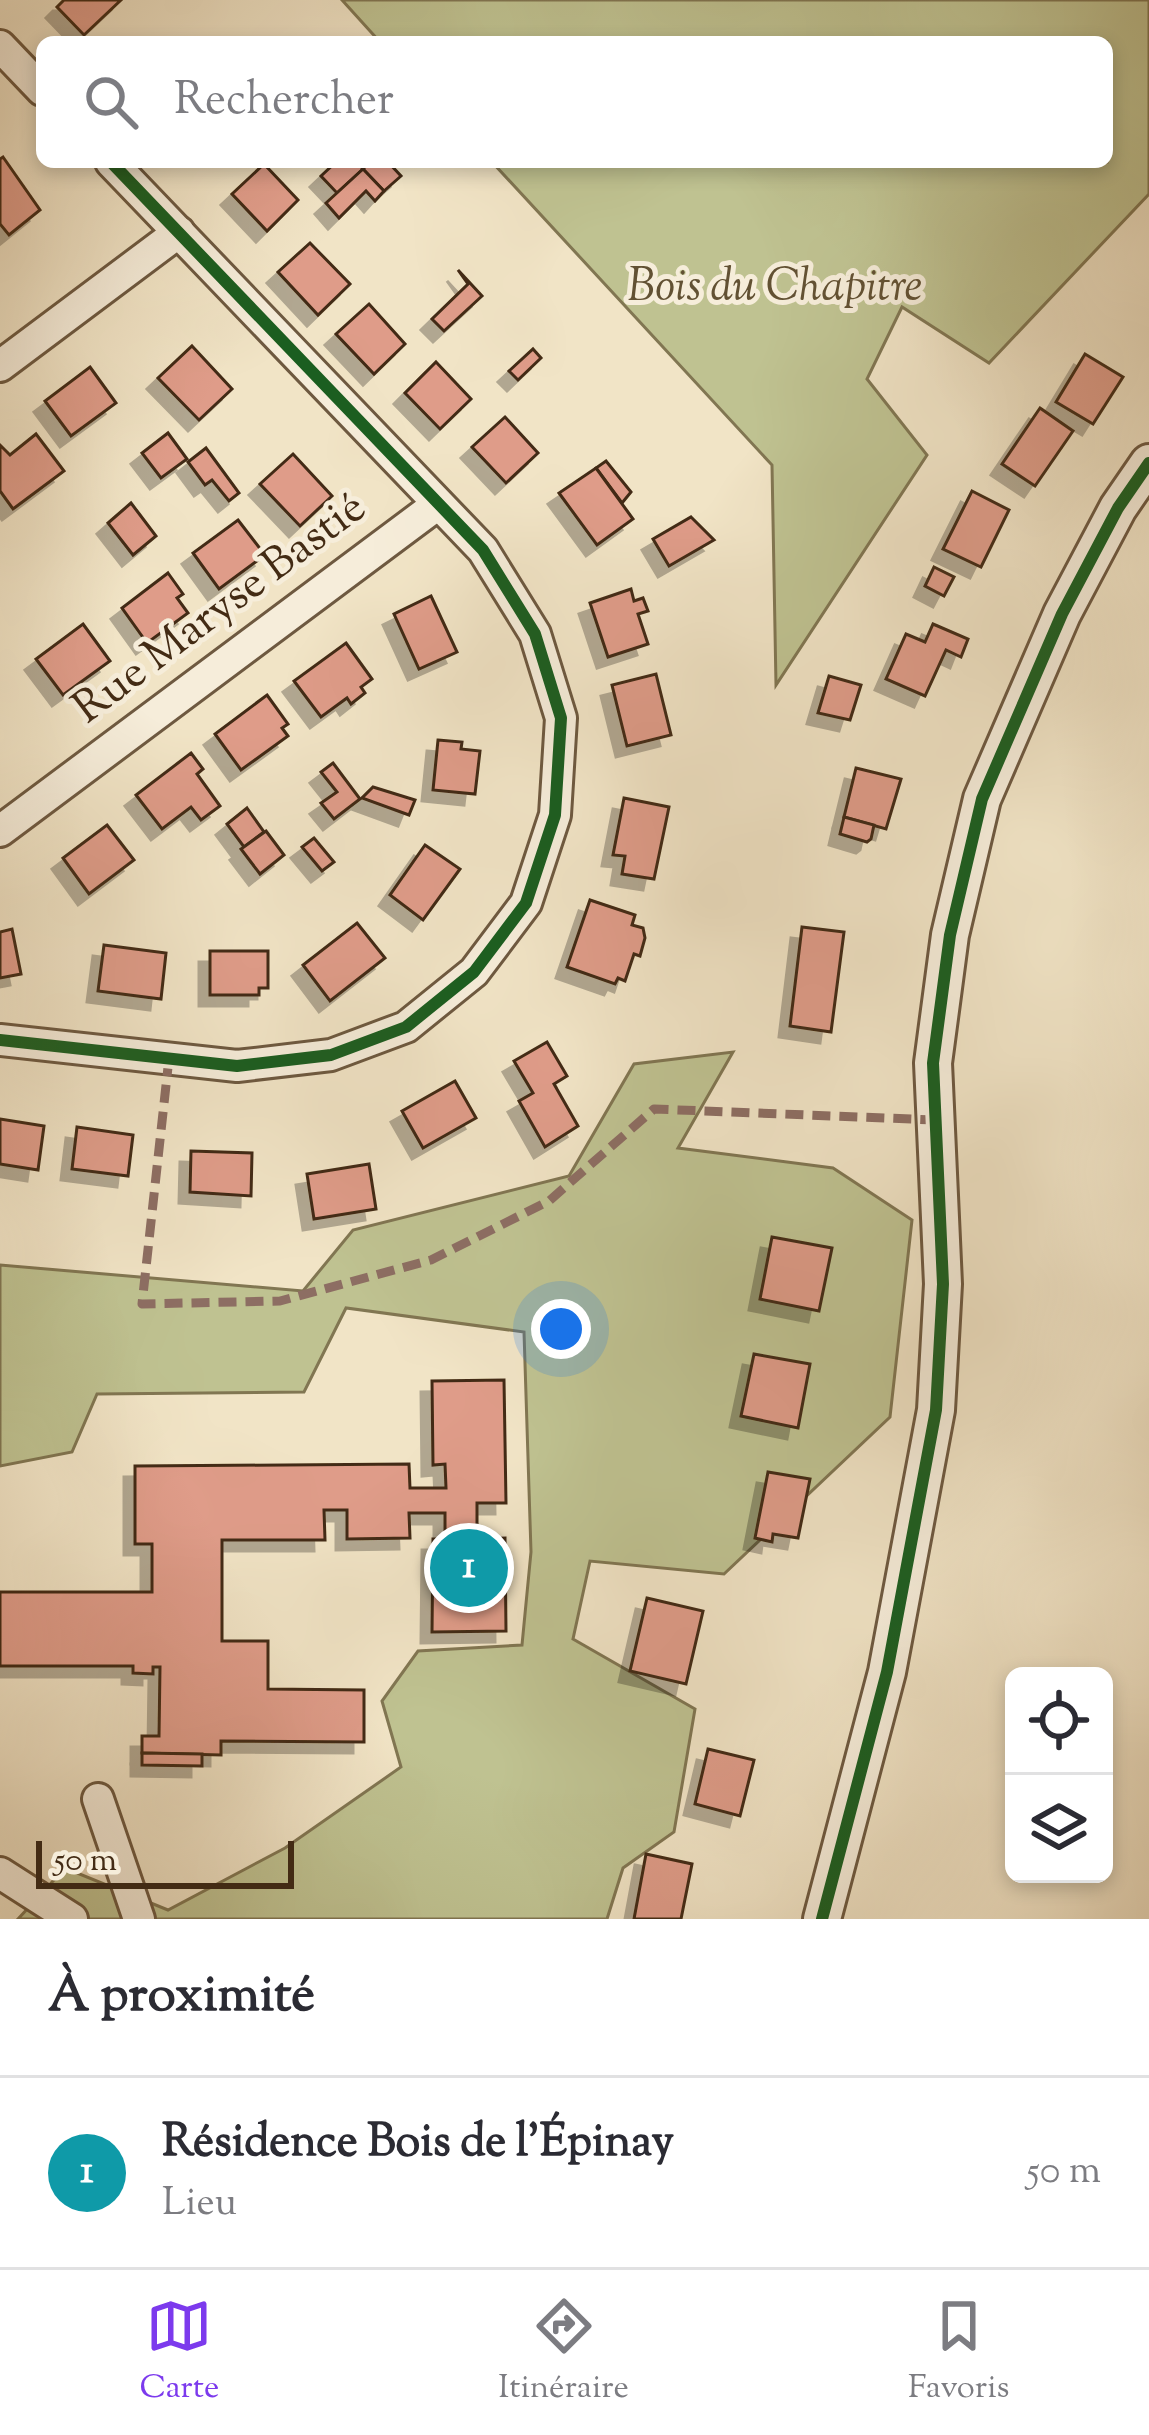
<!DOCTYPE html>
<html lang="fr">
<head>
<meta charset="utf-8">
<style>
	body { margin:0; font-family:"Sorts Mill Goudy",serif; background:#f2f2f3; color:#2b2b33 }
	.controls { position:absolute; right:36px; bottom:36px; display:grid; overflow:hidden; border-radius:18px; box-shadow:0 6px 18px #0003 }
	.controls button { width:108px; height:108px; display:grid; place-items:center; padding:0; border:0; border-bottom:3px solid #e1e1e2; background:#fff; color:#2b2b33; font:60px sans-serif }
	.scale { position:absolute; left:36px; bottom:30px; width:258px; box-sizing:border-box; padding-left:12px; border:6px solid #432b14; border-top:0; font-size:33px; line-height:42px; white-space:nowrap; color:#432b14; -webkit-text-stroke:9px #f6edda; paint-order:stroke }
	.you { position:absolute; left:561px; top:1329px; width:42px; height:42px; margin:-30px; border:9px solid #fff; border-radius:50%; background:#1a73e8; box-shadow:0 0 0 18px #1a73e833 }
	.badge { display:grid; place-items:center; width:78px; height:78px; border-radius:50%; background:#7c3aed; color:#fff; font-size:39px; font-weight:700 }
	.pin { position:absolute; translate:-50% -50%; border:6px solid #fff; box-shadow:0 3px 12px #0006 }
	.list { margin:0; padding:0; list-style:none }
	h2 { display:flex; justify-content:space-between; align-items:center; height:156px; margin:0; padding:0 48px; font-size:51px }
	h2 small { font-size:39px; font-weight:400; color:#7c7c81 }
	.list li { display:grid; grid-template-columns:78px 1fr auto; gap:36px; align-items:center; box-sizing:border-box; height:192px; padding:0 48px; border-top:3px solid #e1e1e2 }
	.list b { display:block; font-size:45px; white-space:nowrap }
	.list p { margin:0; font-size:39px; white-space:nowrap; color:#7c7c81 }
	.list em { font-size:39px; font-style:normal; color:#7c7c81 }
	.icon { flex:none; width:66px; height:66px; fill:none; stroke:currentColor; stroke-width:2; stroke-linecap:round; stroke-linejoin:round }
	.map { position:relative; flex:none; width:1149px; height:1919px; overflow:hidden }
	.search { position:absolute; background:#fff; box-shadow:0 6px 18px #0003; left:36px; right:36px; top:36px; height:132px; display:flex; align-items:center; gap:30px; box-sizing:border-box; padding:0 42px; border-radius:18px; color:#7c7c81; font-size:45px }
	.sheet { height:348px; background:#fff }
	nav { display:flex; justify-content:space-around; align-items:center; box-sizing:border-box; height:168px; border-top:3px solid #e1e1e2; background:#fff; font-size:33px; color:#7c7c81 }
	nav a { display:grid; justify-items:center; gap:6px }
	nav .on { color:#7c3aed }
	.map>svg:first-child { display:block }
	.green { fill:#bfc291; stroke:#817652; stroke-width:3 }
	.building { fill:#df9c89; stroke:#432b14; stroke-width:3; filter:url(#shadow) }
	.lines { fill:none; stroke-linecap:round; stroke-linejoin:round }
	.minor-casing { stroke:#6e5940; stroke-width:36 }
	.tertiary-casing { stroke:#6e5940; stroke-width:42 }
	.minor { stroke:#f6edda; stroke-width:30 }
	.tertiary { stroke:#f6edda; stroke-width:36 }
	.quiet { stroke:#8d6e63; stroke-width:9; stroke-dasharray:18 9; stroke-linecap:butt }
	.cycleway-casing { stroke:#f6edda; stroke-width:20 }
	.cycleway { stroke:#1b5e20; stroke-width:12 }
	.labels { text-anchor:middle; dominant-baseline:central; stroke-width:10; stroke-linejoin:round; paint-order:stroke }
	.park-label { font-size:45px; font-style:italic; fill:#625133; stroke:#f6edda }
	.street-label { font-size:45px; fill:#432b14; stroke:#f6edda }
</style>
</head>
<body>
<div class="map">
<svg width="1149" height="1919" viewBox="0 0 1149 1919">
	<defs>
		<filter id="shadow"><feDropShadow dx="-11" dy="11" stdDeviation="0" flood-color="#0004"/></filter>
	</defs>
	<rect width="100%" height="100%" fill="#f1e4c6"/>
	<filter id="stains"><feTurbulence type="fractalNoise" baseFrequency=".00167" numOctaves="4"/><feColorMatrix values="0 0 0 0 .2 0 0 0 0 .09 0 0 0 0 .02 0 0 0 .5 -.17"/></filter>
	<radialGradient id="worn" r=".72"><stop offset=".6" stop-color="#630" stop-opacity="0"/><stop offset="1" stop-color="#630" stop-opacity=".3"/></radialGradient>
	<g class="green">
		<polygon points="342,0 1149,0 1149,194 989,363 902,307 867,379 927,455 776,685 772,465 492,162 1107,162 1107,42 380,42"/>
		<polygon points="733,1052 678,1148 833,1168 912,1220 890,1417 724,1574 590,1561 573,1639 695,1709 674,1832 623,1868 607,1919 18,1919 65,1868 168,1910 285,1848 401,1767 382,1701 418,1651 522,1645 531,1552 524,1332 346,1308 304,1392 97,1394 72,1452 0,1466 0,1265 303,1291 353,1230 569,1176 634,1064"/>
	</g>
	<g class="building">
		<polygon points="64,0 121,0 84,35 57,7"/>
		<polygon points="3,157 40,210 9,235 0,224 0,159"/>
		<polygon points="336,162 357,162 363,169 337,193 321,176"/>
		<polygon points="370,162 388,162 401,176 384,191 363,169"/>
		<polygon points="264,164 298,200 267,231 232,194"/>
		<polygon points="363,169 384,191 375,201 366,191 339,218 326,203"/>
		<polygon points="310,243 350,284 318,315 278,272"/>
		<polygon points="458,270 482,296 444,331 432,319 468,284"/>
		<polygon points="369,304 405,344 374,374 336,334"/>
		<polygon points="192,346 232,389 199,420 158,378"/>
		<polygon points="533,349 541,358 518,380 509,371"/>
		<polygon points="1085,354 1123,377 1093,424 1056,402"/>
		<polygon points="436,362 471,399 440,429 405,393"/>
		<polygon points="90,367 116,403 71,436 45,401"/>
		<polygon points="1040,408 1073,431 1035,486 1002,464"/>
		<polygon points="505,417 538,453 506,483 472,447"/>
		<polygon points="168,433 187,459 161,478 142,453"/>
		<polygon points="36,434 64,471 13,509 0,491 0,445 10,455"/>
		<polygon points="206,448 239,493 229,501 212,480 205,485 188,462"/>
		<polygon points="293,454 332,496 300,526 260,484"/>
		<polygon points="606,461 631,492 622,503 596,468"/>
		<polygon points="596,468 633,519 597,545 559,493"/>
		<polygon points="972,491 1009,510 981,567 943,549"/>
		<polygon points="131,503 156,536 133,555 108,523"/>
		<polygon points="691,517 714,540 669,566 653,539"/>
		<polygon points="238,520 265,555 219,589 193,553"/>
		<polygon points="934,567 954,577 944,596 925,586"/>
		<polygon points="168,573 183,594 177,598 188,613 147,643 122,608"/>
		<polygon points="631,589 634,601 643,598 648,611 638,614 648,644 608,657 590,603"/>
		<polygon points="431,596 457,652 419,669 394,614"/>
		<polygon points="83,624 110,661 63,695 36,659"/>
		<polygon points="933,624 968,639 961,657 946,650 925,696 886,679 906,634 925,642"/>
		<polygon points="346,643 372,679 361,687 365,693 351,704 347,698 321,717 294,681"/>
		<polygon points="656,674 671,735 627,746 612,685"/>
		<polygon points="829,676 861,685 850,720 818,713"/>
		<polygon points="267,695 288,724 282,728 288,736 241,770 215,734"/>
		<polygon points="438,740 462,742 461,749 480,751 475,794 433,790"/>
		<polygon points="191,753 203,769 197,774 220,806 201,820 191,807 162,829 136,795"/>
		<polygon points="333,763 360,799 334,819 321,803 337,792 321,772"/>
		<polygon points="856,768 901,779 886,829 844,817"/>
		<polygon points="373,787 415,800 409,815 362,798"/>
		<polygon points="624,798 669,807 654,879 622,874 625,856 613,855"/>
		<polygon points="247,808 264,832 244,847 227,824"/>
		<polygon points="844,817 874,825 871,839 867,842 840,834"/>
		<polygon points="107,825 134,860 89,894 63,858"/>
		<polygon points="266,831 284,855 260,874 241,849"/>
		<polygon points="314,838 334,862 322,871 302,847"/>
		<polygon points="425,845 460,869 423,920 390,895"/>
		<polygon points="590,900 635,915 632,925 643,928 645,938 640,956 634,954 625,981 618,978 615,984 567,967"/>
		<polygon points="357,923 385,958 330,1001 303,965"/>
		<polygon points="802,927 844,932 831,1032 790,1026"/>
		<polygon points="12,929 21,974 0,978 0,932"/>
		<polygon points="104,945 166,953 161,999 98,991"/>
		<polygon points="210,951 268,951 268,988 259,988 259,995 210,995"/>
		<polygon points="547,1042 567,1076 554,1084 578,1126 545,1147 519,1101 533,1093 514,1061"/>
		<polygon points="455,1081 476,1118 423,1148 402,1111"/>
		<polygon points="0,1119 44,1126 38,1170 0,1164"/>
		<polygon points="77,1127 133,1135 128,1176 72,1169"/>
		<polygon points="191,1151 252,1153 251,1196 190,1192"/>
		<polygon points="369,1164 376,1209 314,1219 307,1174"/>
		<polygon points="772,1237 832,1248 819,1311 760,1299"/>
		<polygon points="754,1354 810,1364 798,1428 741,1416"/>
		<polygon points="504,1380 506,1503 477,1503 477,1539 505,1538 506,1631 432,1632 433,1539 445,1539 445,1513 409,1513 410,1538 347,1539 347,1510 324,1510 325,1540 222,1540 222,1641 268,1641 268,1689 364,1690 364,1742 221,1741 221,1755 142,1753 142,1736 159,1736 160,1667 153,1667 153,1674 133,1673 133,1666 0,1666 0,1592 152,1592 152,1544 135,1544 135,1466 409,1464 410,1488 446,1488 445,1464 433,1465 432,1381"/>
		<polygon points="768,1472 810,1479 798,1538 773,1534 772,1542 755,1538"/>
		<polygon points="647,1598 703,1611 686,1684 630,1671"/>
		<polygon points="708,1749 754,1760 740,1816 695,1804"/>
		<polygon points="142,1753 202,1754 202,1766 142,1765"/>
		<polygon points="646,1854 692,1864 681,1919 634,1919"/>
	</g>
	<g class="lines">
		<g class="minor-casing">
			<g id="minor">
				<polyline points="0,46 42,90"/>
				<polyline points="0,366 179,232"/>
				<polyline points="0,831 438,504"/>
				<polyline points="0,1040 237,1066 331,1055 406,1027 474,972 526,903 555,815 561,718 535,634 483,550 111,162"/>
				<polyline points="98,1799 139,1919"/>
				<polyline points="0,1873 72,1919"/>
			</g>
		</g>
		<g class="tertiary-casing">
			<polyline id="tertiary" points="822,1919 887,1672 936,1410 943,1284 933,1063 950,935 982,799 1062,614 1118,508 1149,463"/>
		</g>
		<use href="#minor" class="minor"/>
		<use href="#tertiary" class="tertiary"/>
		<polyline class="quiet" points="169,1058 142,1304 280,1301 431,1260 549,1201 654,1109 936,1120"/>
		<g class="cycleway-casing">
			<g id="cycleway">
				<polyline points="0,1040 237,1066 331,1055 406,1027 474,972 526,903 555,815 561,718 535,634 483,550 111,162"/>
				<polyline points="822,1919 887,1672 936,1410 943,1284 933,1063 950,935 982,799 1062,614 1118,508 1149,463"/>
			</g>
		</g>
		<use href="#cycleway" class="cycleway"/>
	</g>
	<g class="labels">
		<g class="park-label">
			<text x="775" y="288">Bois du Chapitre</text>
		</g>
		<g class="street-label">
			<text transform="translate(221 610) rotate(-37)">Rue Maryse Bastié</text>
		</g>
	</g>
	<rect width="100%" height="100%" filter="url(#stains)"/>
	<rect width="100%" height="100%" fill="url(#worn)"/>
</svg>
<div class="controls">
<button><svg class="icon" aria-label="locate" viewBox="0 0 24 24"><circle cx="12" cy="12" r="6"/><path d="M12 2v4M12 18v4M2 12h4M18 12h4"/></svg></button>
<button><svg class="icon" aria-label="layers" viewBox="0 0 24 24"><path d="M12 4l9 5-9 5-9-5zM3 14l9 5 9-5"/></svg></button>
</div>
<div class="scale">50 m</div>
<div class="you"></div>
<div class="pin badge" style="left:469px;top:1568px;background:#0f9aa8">1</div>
<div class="search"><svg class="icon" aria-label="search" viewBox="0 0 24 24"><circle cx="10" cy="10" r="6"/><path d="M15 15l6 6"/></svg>Rechercher</div>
</div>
<section class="sheet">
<h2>À proximité<small></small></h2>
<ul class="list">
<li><span class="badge" style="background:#0f9aa8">1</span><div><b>Résidence Bois de l'Épinay</b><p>Lieu</p></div><em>50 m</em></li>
</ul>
</section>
<nav>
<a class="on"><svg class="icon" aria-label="map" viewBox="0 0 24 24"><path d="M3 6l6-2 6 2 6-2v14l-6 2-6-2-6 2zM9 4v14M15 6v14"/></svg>Carte</a>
<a><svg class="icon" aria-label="directions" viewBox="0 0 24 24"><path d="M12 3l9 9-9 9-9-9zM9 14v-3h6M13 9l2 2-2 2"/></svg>Itinéraire</a>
<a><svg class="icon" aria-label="saved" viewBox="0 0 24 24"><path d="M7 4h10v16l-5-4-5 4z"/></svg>Favoris</a>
</nav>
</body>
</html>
